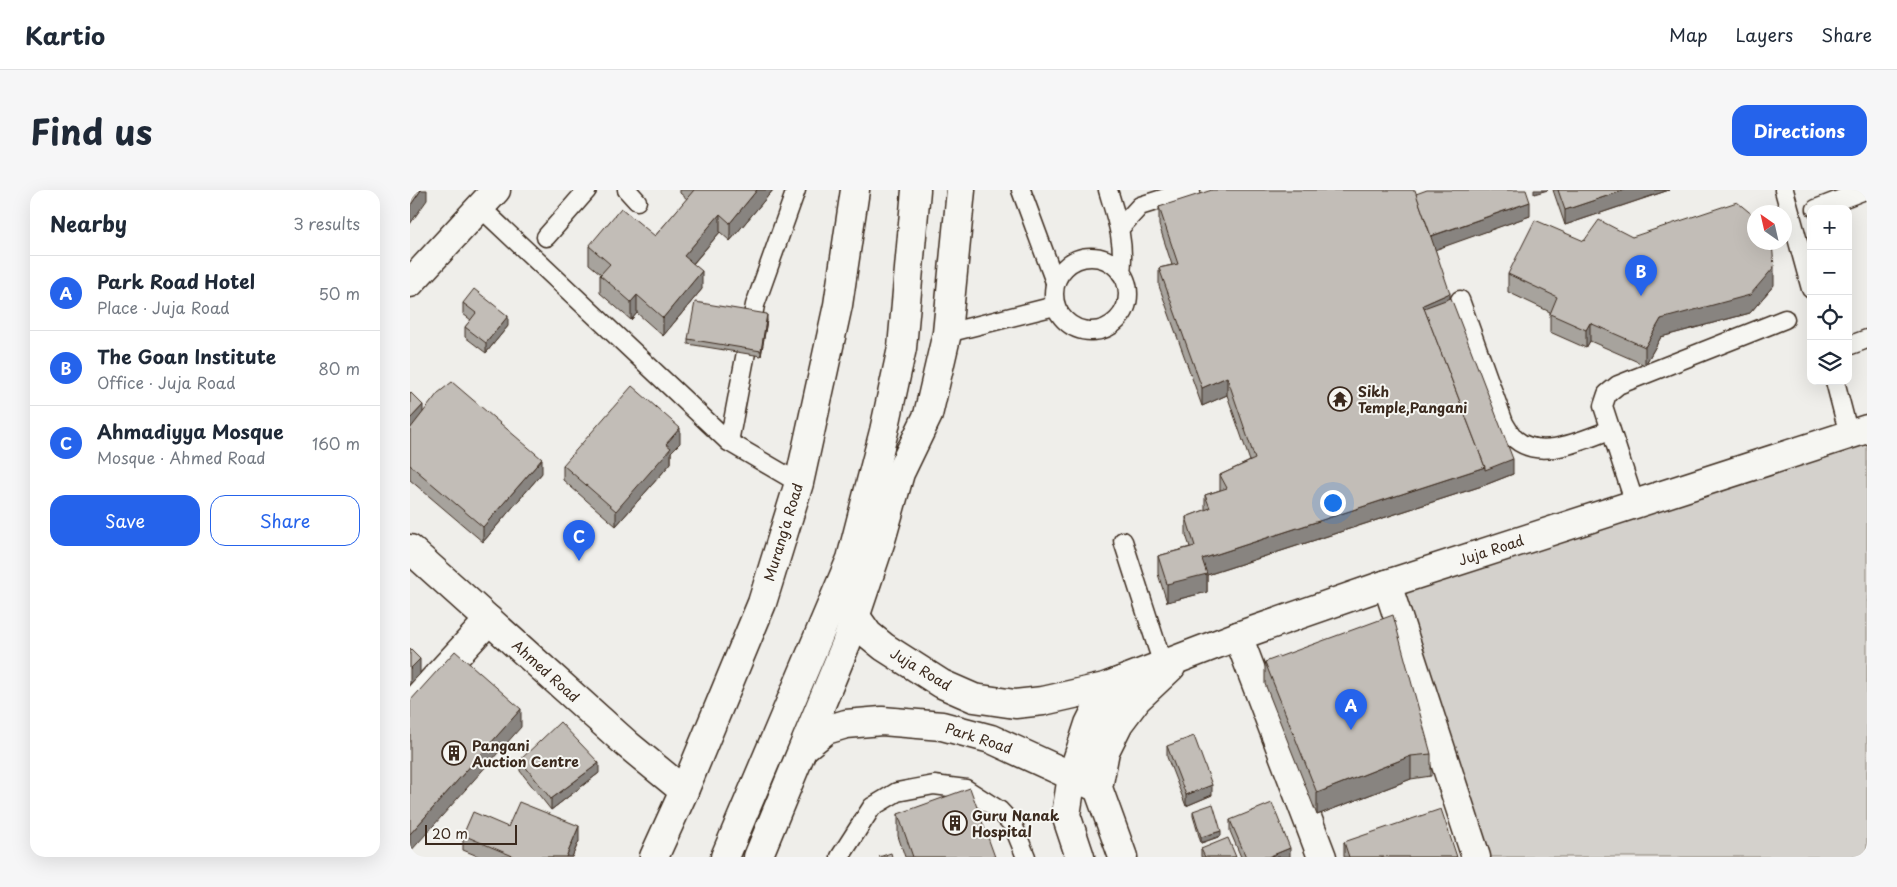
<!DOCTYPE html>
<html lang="en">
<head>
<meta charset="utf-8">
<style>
	body { margin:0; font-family:"Playpen Sans",sans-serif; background:#f6f6f7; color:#1f2937 }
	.controls { position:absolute; right:15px; top:15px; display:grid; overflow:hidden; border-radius:10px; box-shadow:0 5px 20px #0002 }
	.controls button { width:45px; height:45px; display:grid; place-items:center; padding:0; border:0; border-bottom:1px solid #e0e1e3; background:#fff; color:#1f2937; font:25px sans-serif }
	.compass { position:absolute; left:1337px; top:15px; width:45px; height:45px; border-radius:50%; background:#fff; box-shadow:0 5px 20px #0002; rotate:326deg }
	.scale { position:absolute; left:15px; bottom:12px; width:92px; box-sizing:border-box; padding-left:5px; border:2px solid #3b2a1e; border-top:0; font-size:14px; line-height:18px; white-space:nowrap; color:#3b2a1e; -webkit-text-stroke:4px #f6f6f2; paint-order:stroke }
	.you { position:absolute; left:922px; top:312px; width:18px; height:18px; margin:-12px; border:4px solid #fff; border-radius:50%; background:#1a73e8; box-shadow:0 0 0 8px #1a73e833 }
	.badge { display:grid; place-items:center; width:32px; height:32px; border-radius:50%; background:#2563eb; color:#fff; font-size:16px; font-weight:700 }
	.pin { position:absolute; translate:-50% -41px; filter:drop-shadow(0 1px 2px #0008) }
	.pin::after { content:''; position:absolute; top:26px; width:18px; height:15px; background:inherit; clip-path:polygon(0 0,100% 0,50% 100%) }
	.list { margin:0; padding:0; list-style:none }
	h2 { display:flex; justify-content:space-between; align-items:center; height:65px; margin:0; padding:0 20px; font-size:21px }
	h2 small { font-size:16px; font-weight:400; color:#747a83 }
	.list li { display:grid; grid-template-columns:32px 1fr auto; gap:15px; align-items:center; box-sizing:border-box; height:75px; padding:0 20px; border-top:1px solid #e0e1e3 }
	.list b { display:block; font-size:19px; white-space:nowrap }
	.list p { margin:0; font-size:16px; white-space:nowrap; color:#747a83 }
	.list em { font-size:16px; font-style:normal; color:#747a83 }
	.actions { display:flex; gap:10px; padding:15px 20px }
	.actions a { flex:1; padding:11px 0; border:1px solid #2563eb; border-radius:15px; text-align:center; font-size:18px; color:#2563eb }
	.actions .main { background:#2563eb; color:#fff }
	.icon { flex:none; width:28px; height:28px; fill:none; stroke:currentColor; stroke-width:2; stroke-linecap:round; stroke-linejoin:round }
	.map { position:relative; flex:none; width:1457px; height:667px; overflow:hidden; border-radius:15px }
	header { display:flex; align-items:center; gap:30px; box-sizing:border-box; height:70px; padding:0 25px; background:#fff; border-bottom:1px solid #e0e1e3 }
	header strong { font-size:24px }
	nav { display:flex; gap:28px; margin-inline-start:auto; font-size:18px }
	.intro { display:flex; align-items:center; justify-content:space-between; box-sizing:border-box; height:120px; padding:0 30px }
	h1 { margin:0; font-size:35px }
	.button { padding:12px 22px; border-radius:15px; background:#2563eb; color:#fff; font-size:18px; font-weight:700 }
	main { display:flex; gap:30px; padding:0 30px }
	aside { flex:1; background:#fff; border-radius:15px; box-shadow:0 5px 20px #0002 }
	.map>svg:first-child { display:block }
	.green { fill:#d4d1cc; stroke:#887e75 }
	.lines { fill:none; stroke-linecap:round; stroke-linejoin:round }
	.service-casing { stroke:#3b2a1e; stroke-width:21 }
	.minor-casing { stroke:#3b2a1e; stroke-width:31 }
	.secondary-casing { stroke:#3b2a1e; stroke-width:31 }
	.primary-casing { stroke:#3b2a1e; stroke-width:31 }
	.trunk-casing { stroke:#3b2a1e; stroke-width:31 }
	.service { stroke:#f6f6f2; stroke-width:18 }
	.minor { stroke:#f6f6f2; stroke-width:28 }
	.secondary { stroke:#f6f6f2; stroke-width:28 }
	.primary { stroke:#f6f6f2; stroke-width:28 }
	.trunk { stroke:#f6f6f2; stroke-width:28 }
	.wall { fill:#a7a39d; stroke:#3b2a1e }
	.shaded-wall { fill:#888480; stroke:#3b2a1e }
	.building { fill:#c2bdb7; stroke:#3b2a1e }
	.labels { text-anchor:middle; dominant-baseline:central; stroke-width:4; stroke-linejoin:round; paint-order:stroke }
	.poi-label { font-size:14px; font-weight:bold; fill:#3b2a1e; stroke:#f6f6f2; text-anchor:start }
	.street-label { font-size:14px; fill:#3b2a1e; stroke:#f6f6f2 }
</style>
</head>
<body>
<header>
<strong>Kartio</strong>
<nav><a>Map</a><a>Layers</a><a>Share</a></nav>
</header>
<div class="intro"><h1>Find us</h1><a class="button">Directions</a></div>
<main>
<aside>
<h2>Nearby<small>3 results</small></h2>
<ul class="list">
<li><span class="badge">A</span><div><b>Park Road Hotel</b><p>Place · Juja Road</p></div><em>50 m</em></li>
<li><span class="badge">B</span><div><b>The Goan Institute</b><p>Office · Juja Road</p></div><em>80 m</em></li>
<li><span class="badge">C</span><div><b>Ahmadiyya Mosque</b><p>Mosque · Ahmed Road</p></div><em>160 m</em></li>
</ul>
<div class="actions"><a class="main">Save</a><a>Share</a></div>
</aside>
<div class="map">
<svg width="1457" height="667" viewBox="0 0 1457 667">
	<rect width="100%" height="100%" fill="#efeeea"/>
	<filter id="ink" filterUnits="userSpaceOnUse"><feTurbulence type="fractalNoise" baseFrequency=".02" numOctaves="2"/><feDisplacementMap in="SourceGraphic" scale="10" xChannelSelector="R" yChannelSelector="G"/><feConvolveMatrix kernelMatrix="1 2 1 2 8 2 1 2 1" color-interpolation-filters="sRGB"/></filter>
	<g filter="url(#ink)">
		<polygon class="green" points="1457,239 1457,667 1067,667 977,394"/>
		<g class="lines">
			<g class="service-casing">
				<g id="service">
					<polyline points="217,0 227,11"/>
					<polyline points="611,0 645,92"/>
					<path d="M698,0C707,30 715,52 711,83"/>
					<polyline points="1374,0 1401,99"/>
					<polyline points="71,18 319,252 389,293"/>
					<polyline points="1406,19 1455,0"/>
					<polyline points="710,38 730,16 781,0"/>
					<polyline points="136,47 177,0"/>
					<circle cx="681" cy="104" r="37"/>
					<path d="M1050,110L1094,233C1097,238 1101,245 1105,249C1131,271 1172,250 1200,240"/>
					<polyline points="537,143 645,116"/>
					<polyline points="1438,156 1457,149"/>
					<polyline points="1425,191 1439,245"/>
					<polyline points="319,252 345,115 386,0"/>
					<polyline points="1225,314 1193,216 1197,204 1208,195 1375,129"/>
					<polyline points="713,351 753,475"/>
					<polyline points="430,667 462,617 487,602 524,595 556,599 589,620 603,635 616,667"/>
				</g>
			</g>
			<g class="minor-casing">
				<g id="minor">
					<polyline points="0,93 86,0"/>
					<polyline points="0,359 218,555 274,601"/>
					<polyline points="977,394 1066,667"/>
					<polyline points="828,446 912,667"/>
					<polyline points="0,516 79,430"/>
				</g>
			</g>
			<g class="secondary-casing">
				<g id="secondary">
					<polyline points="444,424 458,444 474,457 532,494 564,508 605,514 633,511 695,497 828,446 977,394 1457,239"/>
					<polyline points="394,558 416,540 436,534 472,531 532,536 581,549 688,598"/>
					<polyline points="670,667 656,625 662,586 679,534 688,516 709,492"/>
					<polyline points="713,667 688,598 695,561 709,533 727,509 761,477"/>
				</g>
			</g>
			<g class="primary-casing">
				<polyline id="primary" points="348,667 436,454 471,350 490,283 518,225 537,143 551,0"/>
			</g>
			<g class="trunk-casing">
				<g id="trunk">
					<polyline points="244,667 274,601 352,413 389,293 428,115 445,0"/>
					<polyline points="315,667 441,369 474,241 492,158 506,0"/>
				</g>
			</g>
			<use href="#service" class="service"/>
			<use href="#minor" class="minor"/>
			<use href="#secondary" class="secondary"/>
			<use href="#primary" class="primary"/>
			<use href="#trunk" class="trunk"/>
		</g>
		<g class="wall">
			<polygon points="270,0 363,0 320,51 310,42 283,74 292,99 253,146 227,123 221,130 190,103 190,85 191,84 179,74 179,56 245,46 277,9 270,3"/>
			<polygon points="1143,0 1259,0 1155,35"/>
			<polygon points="1006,4 1120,26 1025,59 1040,108 1103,284 1075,295 797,385 797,402 757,412 748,384 748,366 780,357 776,345 776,327 795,320 795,305 810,300 810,285 840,271 817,205 792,216 749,96 749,78 762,75 749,35 749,17"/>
			<polygon points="1222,47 1364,95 1340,123 1251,147 1235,175 1180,151 1176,158 1140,142 1140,122 1098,102 1098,84 1174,51"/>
			<polygon points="53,113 98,136 76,163 55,147 55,137 61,130 53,124"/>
			<polygon points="357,130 351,166 278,154 278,149"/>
			<polygon points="0,202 13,222 132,283 73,352 0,290"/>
			<polygon points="270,253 261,262 261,273 206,336 153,290 153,275"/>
			<polygon points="855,472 1021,564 1021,586 1001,589 907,625 855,494"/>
			<polygon points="757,556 802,605 776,616 757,567"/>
			<polygon points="110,570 189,583 141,620 110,581"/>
			<polygon points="783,621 811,646 791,653 783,626"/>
			<polygon points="488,624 585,667 495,667 488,646"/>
			<polygon points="820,630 880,667 831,667 820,641"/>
			<polygon points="98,637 169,651 162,667 70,667 53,660 53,645"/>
			<polygon points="934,652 1047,667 934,667"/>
			<polygon points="791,659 826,667 791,667"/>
		</g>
		<g class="shaded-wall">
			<polygon points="11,0 17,0 17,10 0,34 0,16"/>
			<polygon points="347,0 363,0 320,51 320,33"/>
			<polygon points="1124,0 1138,0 1124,4"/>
			<polygon points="1215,0 1259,0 1155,35 1155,20"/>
			<polygon points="1120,12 1120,26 1019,62 1019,47"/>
			<polygon points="310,24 310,42 274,84 274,66"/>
			<polygon points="1364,77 1364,95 1340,123 1251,147 1235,175 1235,157 1251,129"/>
			<polygon points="292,81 292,99 253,146 253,128"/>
			<polygon points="1040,103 1040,121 1018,131 1013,115"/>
			<polygon points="227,105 227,123 221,130 221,112"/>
			<polygon points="357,124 357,130 351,166 351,161"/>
			<polygon points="98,126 98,136 76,163 76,153"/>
			<polygon points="1180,133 1180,151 1176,158 1176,140"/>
			<polygon points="817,187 817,205 792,216 792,198"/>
			<polygon points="13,215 13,230 0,243 0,229"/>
			<polygon points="270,238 270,253 261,262 261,273 206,336 206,321 256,254"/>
			<polygon points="132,269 132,283 73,352 73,337"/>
			<polygon points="1103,269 1103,284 1075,295 797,385 797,402 757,412 757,394 792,369 1075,277"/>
			<polygon points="10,469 10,484 0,494 0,479"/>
			<polygon points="111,519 111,537 0,662 0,644"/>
			<polygon points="1001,566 1001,589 907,625 907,603"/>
			<polygon points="189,573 189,583 141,620 141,609"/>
			<polygon points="802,595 802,605 776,616 776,605"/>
			<polygon points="169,636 169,651 162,667 156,667"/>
			<polygon points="811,641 811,646 791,653 791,647"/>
			<polygon points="880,658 880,667 858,667"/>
		</g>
		<g class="building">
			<polygon points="0,0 11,0 0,16"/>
			<polygon points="284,0 347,0 320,33 310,24 274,66 292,81 253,128 227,105 221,112 190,85 200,74 179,56 211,18 245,46"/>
			<polygon points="802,0 1005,0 1040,103 1013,115 1075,277 792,369 797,384 757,394 748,366 785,356 776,327 800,318 795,305 817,298 810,285 845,269 817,187 792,198 749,78 768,74 749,17"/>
			<polygon points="1017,0 1116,0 1120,12 1021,46 1006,4"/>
			<polygon points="1148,0 1215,0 1155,20"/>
			<polygon points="1327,12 1344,26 1344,52 1362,52 1364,77 1340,105 1251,129 1235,157 1180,133 1176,140 1140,124 1147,107 1098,84 1125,30 1174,51 1189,30 1222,47"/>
			<polygon points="64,99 98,126 76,153 55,137 66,123 53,113"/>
			<polygon points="1041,108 1103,269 1075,280 1075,277 1014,118"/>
			<polygon points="285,112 357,124 351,161 278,149"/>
			<polygon points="42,192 132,269 73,337 0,275 0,239 28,203"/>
			<polygon points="222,196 270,238 256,254 261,258 206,321 153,275"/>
			<polygon points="0,202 13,215 0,229"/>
			<polygon points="983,425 1021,564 1001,566 907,603 855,472"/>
			<polygon points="0,459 10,469 0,479"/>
			<polygon points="45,461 111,519 0,644 0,511"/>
			<polygon points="150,532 189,573 141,609 110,570"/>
			<polygon points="784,546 802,595 776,605 757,556"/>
			<polygon points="560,598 585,667 503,667 488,624"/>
			<polygon points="109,612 169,636 156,667 105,667 53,645 63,622 98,637"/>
			<polygon points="862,613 880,658 858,667 836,667 820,630"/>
			<polygon points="803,614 811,641 791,647 783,621"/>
			<polygon points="1031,619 1047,667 939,667 934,652"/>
			<polygon points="818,648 826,667 795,667 791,659"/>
			<polygon points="481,663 482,667 469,667"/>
		</g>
	</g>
	<defs>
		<g id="temple-ring" transform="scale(1.25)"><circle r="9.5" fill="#f6f6f2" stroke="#3b2a1e" stroke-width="1.5"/><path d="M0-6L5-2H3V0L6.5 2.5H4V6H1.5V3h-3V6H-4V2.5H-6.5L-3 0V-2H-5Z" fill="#3b2a1e"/></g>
		<g id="building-ring" transform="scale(1.25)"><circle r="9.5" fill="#f6f6f2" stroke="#3b2a1e" stroke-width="1.5"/><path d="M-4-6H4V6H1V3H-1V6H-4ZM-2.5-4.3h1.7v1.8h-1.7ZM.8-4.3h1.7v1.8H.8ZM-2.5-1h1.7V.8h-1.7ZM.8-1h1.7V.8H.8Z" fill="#3b2a1e"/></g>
	</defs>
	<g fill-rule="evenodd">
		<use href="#temple-ring" x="930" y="209"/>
		<use href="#building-ring" x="44" y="563"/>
		<use href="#building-ring" x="545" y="633"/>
	</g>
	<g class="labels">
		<g class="poi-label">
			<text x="948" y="201">Sikh<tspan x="948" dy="16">Temple,Pangani</tspan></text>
			<text x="62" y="555">Pangani<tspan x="62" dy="16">Auction Centre</tspan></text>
			<text x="562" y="625">Guru Nanak<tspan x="562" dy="16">Hospital</tspan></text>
		</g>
		<g class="street-label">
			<text transform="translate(373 342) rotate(-73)">Murang'a Road</text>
			<text transform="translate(1081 360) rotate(-18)">Juja Road</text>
			<text transform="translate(511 479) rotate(31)">Juja Road</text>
			<text transform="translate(136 481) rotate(42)">Ahmed Road</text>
			<text transform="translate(569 548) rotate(18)">Park Road</text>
		</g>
	</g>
</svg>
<div class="controls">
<button>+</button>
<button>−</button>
<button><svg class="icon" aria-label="locate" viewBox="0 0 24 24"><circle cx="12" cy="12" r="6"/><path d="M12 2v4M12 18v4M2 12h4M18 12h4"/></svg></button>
<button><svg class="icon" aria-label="layers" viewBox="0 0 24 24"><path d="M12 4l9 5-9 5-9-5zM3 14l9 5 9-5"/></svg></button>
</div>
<svg class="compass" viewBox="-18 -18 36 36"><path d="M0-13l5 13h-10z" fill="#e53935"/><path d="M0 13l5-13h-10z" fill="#747a83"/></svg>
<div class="scale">20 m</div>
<div class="you"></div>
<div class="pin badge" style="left:941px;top:540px">A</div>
<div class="pin badge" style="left:1231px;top:106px">B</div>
<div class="pin badge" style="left:169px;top:371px">C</div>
</div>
</main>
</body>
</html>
